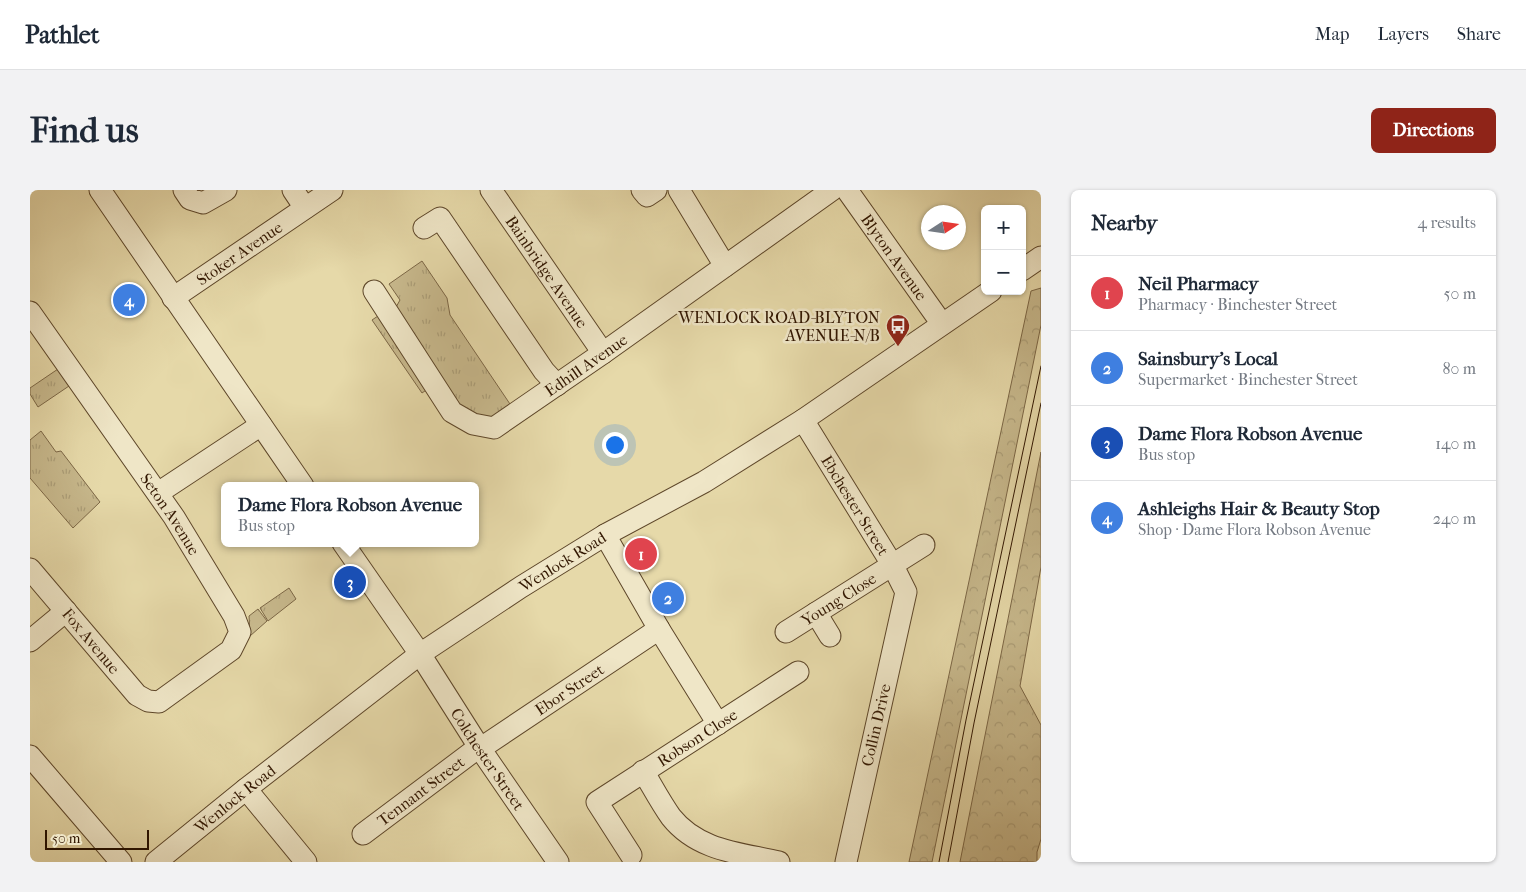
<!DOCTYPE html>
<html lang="en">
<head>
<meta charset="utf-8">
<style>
	body { margin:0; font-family:"IM FELL French Canon",serif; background:#f2f2f3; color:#1f2937 }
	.controls { position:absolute; right:15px; top:15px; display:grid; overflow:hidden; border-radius:8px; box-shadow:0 1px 4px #0004 }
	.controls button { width:45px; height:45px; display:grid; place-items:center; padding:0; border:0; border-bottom:1px solid #e0e1e3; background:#fff; color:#1f2937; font:25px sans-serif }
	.compass { position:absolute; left:891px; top:15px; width:45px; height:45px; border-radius:50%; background:#fff; box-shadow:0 1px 4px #0004; rotate:78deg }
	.scale { position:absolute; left:15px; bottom:12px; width:104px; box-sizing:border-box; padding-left:5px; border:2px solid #311600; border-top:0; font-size:14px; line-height:18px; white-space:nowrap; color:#311600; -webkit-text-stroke:4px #efe6c7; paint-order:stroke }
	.you { position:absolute; left:584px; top:254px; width:18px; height:18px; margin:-12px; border:4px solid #fff; border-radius:50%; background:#1a73e8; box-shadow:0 0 0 8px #1a73e833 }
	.badge { display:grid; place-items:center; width:32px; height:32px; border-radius:50%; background:#8f2418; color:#fff; font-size:16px; font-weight:700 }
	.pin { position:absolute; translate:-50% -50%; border:2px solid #fff; box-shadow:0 1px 5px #0006 }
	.popup { position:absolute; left:191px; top:292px; width:258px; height:65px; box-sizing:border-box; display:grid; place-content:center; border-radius:8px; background:#fff; filter:drop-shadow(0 1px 4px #0005); font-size:16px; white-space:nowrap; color:#747a83 }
	.popup b { font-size:19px; color:#1f2937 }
	.popup::after { content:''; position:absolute; left:50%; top:100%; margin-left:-10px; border:10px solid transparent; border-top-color:#fff }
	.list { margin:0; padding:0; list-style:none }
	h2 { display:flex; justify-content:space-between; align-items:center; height:65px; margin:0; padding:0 20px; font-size:21px }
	h2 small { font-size:16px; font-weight:400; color:#747a83 }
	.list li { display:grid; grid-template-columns:32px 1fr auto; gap:15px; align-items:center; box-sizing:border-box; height:75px; padding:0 20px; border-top:1px solid #e0e1e3 }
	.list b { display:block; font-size:19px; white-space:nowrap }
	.list p { margin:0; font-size:16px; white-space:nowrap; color:#747a83 }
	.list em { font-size:16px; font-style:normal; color:#747a83 }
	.map { position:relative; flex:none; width:1011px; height:672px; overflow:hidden; border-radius:8px }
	header { display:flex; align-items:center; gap:30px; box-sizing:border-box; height:70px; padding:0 25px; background:#fff; border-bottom:1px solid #e0e1e3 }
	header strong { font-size:24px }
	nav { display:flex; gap:28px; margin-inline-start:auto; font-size:18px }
	.intro { display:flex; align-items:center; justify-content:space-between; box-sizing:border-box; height:120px; padding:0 30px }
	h1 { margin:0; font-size:35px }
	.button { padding:12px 22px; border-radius:8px; background:#8f2418; color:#fff; font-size:18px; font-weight:700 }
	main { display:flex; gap:30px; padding:0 30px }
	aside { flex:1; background:#fff; border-radius:8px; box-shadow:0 1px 4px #0004 }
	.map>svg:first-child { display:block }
	.grass { fill:url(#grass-tufts); stroke:#7c6746 }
	.forest { fill:url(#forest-crowns); stroke:#7c6746 }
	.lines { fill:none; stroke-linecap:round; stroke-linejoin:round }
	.minor-casing { stroke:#5e472a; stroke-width:23 }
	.minor { stroke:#efe6c7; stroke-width:21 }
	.tram { stroke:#311600; stroke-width:1 }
	.labels { text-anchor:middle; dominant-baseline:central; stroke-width:5; stroke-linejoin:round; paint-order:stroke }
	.street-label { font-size:16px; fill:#311600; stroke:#efe6c7 }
	.poi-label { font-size:16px; fill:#311600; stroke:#efe6c7; text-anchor:end }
</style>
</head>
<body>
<header>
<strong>Pathlet</strong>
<nav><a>Map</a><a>Layers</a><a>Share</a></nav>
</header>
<div class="intro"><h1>Find us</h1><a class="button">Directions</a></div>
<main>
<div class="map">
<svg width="1011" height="672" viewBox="0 0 1011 672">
	<defs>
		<pattern id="grass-tufts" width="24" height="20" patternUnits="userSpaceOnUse" patternTransform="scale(1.25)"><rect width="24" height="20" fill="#c7b88c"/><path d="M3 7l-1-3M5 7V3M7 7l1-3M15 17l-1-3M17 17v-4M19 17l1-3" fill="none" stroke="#ab9d77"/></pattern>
		<pattern id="forest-crowns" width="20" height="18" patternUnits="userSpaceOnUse" patternTransform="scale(1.25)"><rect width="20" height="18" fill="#c7b88c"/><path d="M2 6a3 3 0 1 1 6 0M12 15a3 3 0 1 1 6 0" fill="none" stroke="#ab9d77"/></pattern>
	</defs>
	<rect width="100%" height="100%" fill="#e6d9a9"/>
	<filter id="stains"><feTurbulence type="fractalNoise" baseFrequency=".004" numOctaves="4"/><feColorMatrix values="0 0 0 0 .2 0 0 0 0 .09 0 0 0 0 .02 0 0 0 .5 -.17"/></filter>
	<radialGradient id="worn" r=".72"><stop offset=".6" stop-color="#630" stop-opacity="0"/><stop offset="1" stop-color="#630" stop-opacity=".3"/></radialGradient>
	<g class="grass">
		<polygon points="392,71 417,108 420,125 482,217 459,231 433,222 365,119 370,110 359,94"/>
		<polygon points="348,126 402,196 392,203 342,130"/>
		<polygon points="28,179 39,196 8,217 0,204 0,198"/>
		<polygon points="11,241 26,262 31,261 70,312 43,338 0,288 0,250"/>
		<polygon points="259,398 266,409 238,431 230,418"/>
		<polygon points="228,419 237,431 220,446 219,426"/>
	</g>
	<g class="forest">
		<polygon points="1011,98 1011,135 902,672 879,672 1001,101"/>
		<polygon points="1011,262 1011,377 990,496 1011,535 1011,649 1007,662 1007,672 930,672"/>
	</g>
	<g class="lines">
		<g class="minor-casing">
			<g id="minor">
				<polyline points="70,0 273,296"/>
				<polyline points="154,0 160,9 173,13 196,0"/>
				<polyline points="263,0 275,18"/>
				<path id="s1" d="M461,0L573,163"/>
				<polyline points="612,0 617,6 626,0"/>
				<polyline points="649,0 695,76"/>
				<path id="s2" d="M817,0L912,134"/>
				<polyline points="394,38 410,28 514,181 527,195"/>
				<polyline points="992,80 1011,67"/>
				<path id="s3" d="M344,101L422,222L443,234L464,238L573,163L802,0"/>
				<path id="s4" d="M143,108L302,0"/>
				<path id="s5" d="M0,122L144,327L204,426L210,442L201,460L129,512L118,511L107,505L0,379"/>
				<path id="s6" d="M773,230L863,376L876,402L816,672"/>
				<polyline points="128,303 231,235"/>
				<polyline points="575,345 629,439 688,534"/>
				<path id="s7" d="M313,353L390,464L449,557L528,672"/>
				<polyline points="786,423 800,446"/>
				<path id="s8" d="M756,442L894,355"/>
				<polyline points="0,451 36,421"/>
				<path id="s9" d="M451,558L629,439"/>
				<polyline points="0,566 91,672"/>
				<path d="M613,581C622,596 631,613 641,627C668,661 710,663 749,672"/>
				<polyline points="216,599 276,672"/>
				<path id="s10" d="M333,644L449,557"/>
				<path id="s11" d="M601,665L567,612L768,482"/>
				<path id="s12" d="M126,672L216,599L390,464L491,397L575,345L674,292L773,230L961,101"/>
			</g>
		</g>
		<use href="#minor" class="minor"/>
		<g class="tram">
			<polyline points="909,672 936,530 1011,176"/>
			<polyline points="918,672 944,533 1011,213"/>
		</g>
	</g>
	<defs>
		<g id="bus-pin" transform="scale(1.25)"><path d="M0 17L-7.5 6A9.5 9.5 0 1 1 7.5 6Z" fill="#8f2418" stroke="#efe6c7"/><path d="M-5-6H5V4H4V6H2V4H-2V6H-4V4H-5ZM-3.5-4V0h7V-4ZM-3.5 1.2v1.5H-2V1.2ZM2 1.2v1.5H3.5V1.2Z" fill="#fff"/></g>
	</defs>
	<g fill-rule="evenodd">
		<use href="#bus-pin" x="868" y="136"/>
	</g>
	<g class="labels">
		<g class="street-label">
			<text stroke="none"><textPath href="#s4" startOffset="80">Stoker Avenue</textPath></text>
			<text stroke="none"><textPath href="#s2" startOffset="82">Blyton Avenue</textPath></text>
			<text stroke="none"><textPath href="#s1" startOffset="99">Bainbridge Avenue</textPath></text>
			<text stroke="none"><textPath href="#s3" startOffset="301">Edhill Avenue</textPath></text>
			<text stroke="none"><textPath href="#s6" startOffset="100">Ebchester Street</textPath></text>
			<text stroke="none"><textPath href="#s5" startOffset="246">Seton Avenue</textPath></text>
			<text stroke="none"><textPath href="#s12" startOffset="506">Wenlock Road</textPath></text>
			<text stroke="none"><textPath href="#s8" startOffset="62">Young Close</textPath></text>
			<text transform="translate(61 451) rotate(50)">Fox Avenue</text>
			<text stroke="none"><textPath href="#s9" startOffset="106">Ebor Street</textPath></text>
			<text transform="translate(846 535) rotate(-77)">Collin Drive</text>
			<text stroke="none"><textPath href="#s11" startOffset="182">Robson Close</textPath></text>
			<text stroke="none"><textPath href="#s7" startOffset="260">Colchester Street</textPath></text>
			<text stroke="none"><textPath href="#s10" startOffset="72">Tennant Street</textPath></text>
			<text stroke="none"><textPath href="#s12" startOffset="101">Wenlock Road</textPath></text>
		</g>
		<g class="poi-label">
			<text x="850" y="127">WENLOCK ROAD-BLYTON<tspan x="850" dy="18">AVENUE-N/B</tspan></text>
		</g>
	</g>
	<rect width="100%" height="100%" filter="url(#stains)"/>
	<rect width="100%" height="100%" fill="url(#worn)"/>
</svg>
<div class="controls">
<button>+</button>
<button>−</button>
</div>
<svg class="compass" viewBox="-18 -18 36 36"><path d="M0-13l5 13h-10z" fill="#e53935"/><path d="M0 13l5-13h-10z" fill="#747a83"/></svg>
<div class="scale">50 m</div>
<div class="you"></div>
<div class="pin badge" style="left:611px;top:364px;background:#e0444e">1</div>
<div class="pin badge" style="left:638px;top:408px;background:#3f7fe0">2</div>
<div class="pin badge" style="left:320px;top:392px;background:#1a4fb4">3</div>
<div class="popup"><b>Dame Flora Robson Avenue</b>Bus stop</div>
<div class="pin badge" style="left:99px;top:110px;background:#3f7fe0">4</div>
</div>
<aside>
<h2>Nearby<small>4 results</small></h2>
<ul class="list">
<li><span class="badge" style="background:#e0444e">1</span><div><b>Neil Pharmacy</b><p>Pharmacy · Binchester Street</p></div><em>50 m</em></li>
<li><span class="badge" style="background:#3f7fe0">2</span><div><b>Sainsbury's Local</b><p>Supermarket · Binchester Street</p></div><em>80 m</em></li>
<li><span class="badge" style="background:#1a4fb4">3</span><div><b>Dame Flora Robson Avenue</b><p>Bus stop</p></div><em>140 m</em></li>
<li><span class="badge" style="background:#3f7fe0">4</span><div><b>Ashleighs Hair &amp; Beauty Stop</b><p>Shop · Dame Flora Robson Avenue</p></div><em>240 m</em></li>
</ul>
</aside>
</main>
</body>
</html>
